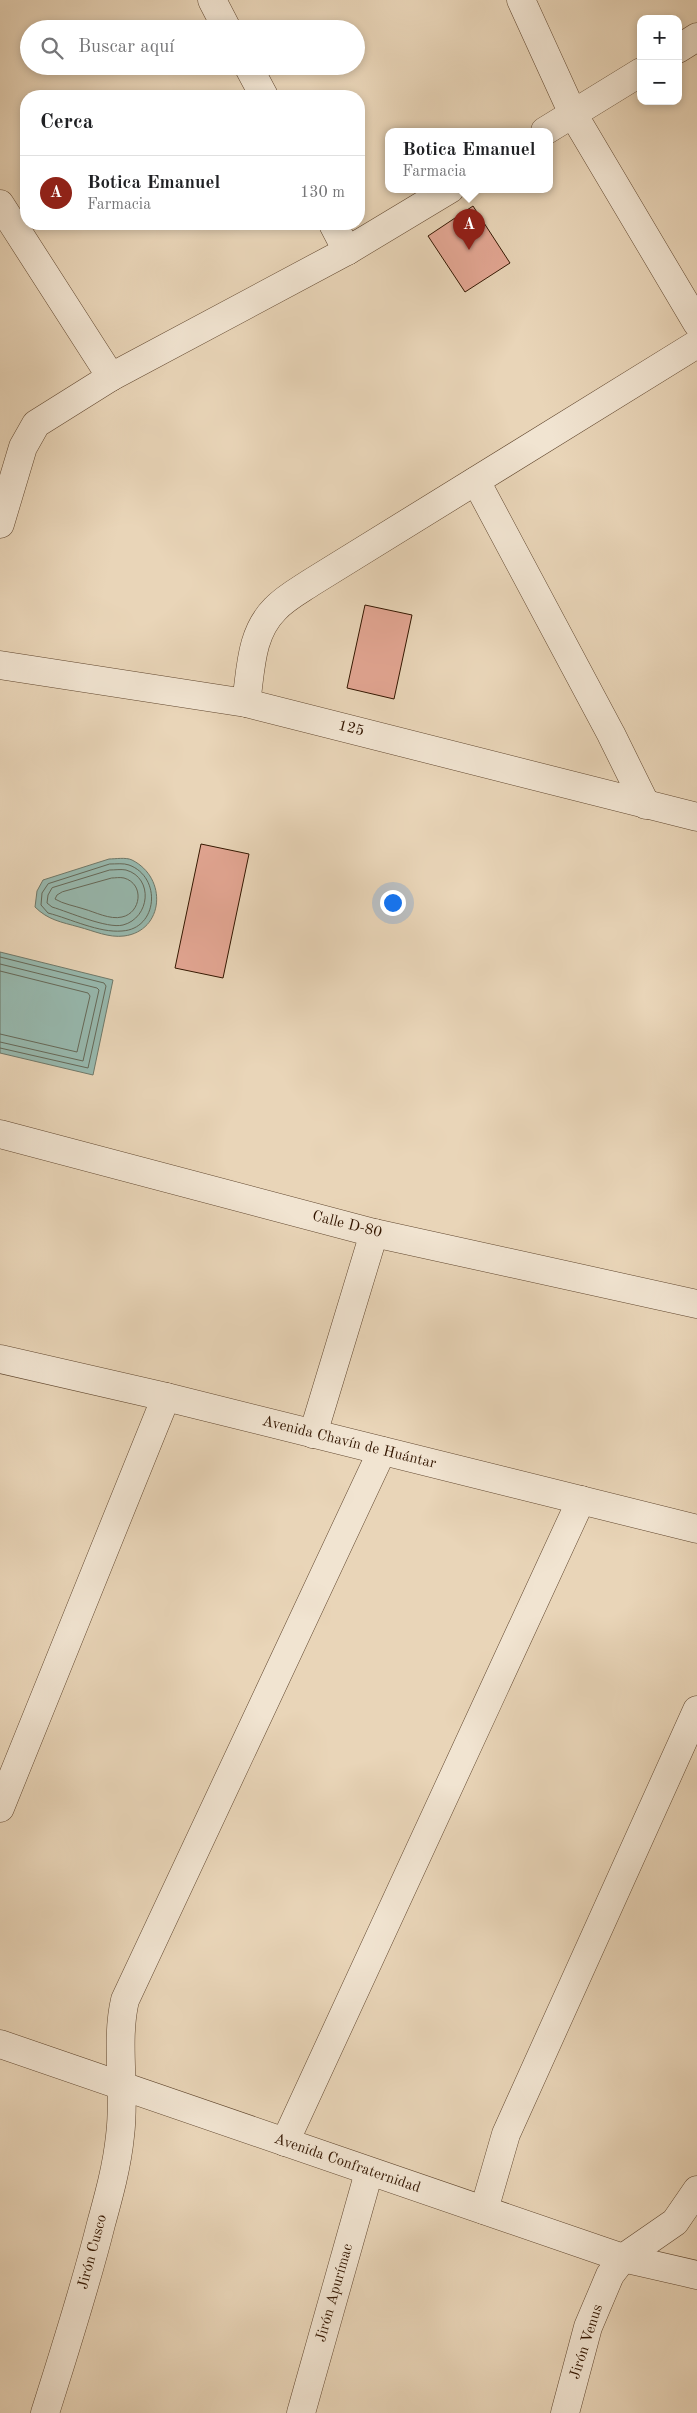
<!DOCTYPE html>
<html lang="es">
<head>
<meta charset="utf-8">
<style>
	body { margin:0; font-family:"Old Standard TT",serif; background:#f6f6f6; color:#202124 }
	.controls { position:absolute; right:15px; top:15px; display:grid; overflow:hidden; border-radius:10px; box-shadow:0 2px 8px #0003 }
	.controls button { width:45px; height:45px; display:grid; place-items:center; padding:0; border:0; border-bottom:1px solid #e0e0e0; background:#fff; color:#202124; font:25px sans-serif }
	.you { position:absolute; left:392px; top:902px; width:18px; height:18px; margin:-12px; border:4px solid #fff; border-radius:50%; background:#1a73e8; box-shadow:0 0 0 8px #1a73e833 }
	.badge { display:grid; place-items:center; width:32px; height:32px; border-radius:50%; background:#8f2418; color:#fff; font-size:16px; font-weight:700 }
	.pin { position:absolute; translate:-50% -41px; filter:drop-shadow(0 1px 2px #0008) }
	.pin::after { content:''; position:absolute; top:26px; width:18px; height:15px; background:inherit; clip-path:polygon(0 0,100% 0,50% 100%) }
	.popup { position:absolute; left:385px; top:128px; width:168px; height:65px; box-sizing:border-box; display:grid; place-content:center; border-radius:10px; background:#fff; filter:drop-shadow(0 1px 4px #0005); font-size:16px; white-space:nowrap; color:#757577 }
	.popup b { font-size:19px; color:#202124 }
	.popup::after { content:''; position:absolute; left:50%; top:100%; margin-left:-10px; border:10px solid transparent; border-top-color:#fff }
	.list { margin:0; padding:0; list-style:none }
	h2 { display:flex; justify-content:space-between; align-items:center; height:65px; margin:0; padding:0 20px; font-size:21px }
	h2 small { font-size:16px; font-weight:400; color:#757577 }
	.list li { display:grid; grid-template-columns:32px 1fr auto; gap:15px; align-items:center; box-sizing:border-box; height:75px; padding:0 20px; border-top:1px solid #e0e0e0 }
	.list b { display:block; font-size:19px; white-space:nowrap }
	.list p { margin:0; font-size:16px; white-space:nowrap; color:#757577 }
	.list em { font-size:16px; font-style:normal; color:#757577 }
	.icon { flex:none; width:28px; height:28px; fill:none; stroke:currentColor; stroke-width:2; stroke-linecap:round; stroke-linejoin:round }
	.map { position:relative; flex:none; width:697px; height:2413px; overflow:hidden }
	.search { position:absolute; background:#fff; box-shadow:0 2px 8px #0003; left:20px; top:20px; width:345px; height:55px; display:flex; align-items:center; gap:12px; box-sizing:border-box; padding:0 18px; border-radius:28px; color:#757577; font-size:19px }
	.panel { position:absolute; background:#fff; box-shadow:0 2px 8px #0003; left:20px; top:90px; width:345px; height:140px; border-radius:20px }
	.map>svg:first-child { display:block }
	.water { fill:#97b9af; stroke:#6f7869 }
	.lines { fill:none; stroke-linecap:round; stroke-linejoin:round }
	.shore { stroke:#656858; stroke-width:1 }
	.building { fill:#e3a693; stroke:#331600 }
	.minor-casing { stroke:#60462e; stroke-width:29 }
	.minor { stroke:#f1e4d1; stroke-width:28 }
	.labels { text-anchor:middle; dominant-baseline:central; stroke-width:4; stroke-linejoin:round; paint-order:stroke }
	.street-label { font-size:15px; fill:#331600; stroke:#f1e4d1 }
</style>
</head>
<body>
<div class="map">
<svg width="697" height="2413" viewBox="0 0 697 2413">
	<rect width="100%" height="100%" fill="#e9d5b8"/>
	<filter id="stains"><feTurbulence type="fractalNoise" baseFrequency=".004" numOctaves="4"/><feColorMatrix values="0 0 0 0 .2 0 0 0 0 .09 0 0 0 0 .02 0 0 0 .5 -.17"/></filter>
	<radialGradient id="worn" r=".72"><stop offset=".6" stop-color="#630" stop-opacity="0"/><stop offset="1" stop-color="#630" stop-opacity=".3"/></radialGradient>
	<g class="water">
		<path d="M109,859C115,859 126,857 132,860C168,878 164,931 124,936C109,938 94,931 79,927C61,922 48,920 35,907L37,891L43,880Z"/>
		<polygon points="0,952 113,980 93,1075 0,1053"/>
	</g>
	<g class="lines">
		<g class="shore">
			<path d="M110,864C116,864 124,863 129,865C162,877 158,929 122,931C99,933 71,919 48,913L41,905L42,893L48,884Z"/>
			<path d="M110,870C115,870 121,869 126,870C154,878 150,918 123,925C107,929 69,912 52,907L47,903L48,895L52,888Z"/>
			<path d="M112,878C115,878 120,877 124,878C145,884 141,913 122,917C110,920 95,912 84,909C75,906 63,904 55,899L57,895L62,892Z"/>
			<polyline points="0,957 104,983 106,986 88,1068 0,1048"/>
			<polyline points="0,964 97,988 99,990 83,1061 0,1042"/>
			<polyline points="0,971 88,993 90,996 77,1052 0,1034"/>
		</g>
	</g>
	<g class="building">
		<polygon points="473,206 510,263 465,292 428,236"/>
		<polygon points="365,605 412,615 394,699 347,688"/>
		<polygon points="201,844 249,854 223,978 175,968"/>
	</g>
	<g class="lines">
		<g class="minor-casing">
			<g id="minor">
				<polyline points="212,0 227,29"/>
				<polyline points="521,0 573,114 697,323"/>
				<polyline points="678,49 697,37"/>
				<polyline points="248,66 264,96"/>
				<polyline points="545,131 641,72"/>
				<polyline points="0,204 111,377"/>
				<polyline points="333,224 347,251"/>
				<polyline points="476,481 611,734 646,805"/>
				<polyline points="0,524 23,447 36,424 111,377 347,251 450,189"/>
				<polyline points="0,665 246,703 697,817"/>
				<path d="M246,703C251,670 250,634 275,609C285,598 300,590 312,582L697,344"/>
				<polyline points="0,1134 374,1233 697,1304"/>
				<polyline points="0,1359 166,1397 697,1529"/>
				<polyline points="313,1434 374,1233"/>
				<polyline points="0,1808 166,1397"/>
				<polyline points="0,2044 623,2258 697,2275"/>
				<polyline points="285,2142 581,1500"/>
				<polyline points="484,2210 506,2134 697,1710"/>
				<path d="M45,2413C65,2350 85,2288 101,2224C109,2195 117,2166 120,2136C126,2091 115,2042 125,2000L382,1451"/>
				<polyline points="301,2413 369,2172"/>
				<polyline points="565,2413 588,2327 610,2275 623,2258 675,2222 697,2190"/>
			</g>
		</g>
		<use href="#minor" class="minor"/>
	</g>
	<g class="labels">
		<g class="street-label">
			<text transform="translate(351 729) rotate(14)">125</text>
			<text transform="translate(347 1225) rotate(14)">Calle D-80</text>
			<text transform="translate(349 1443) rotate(14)">Avenida Chavín de Huántar</text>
			<text transform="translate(347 2164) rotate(19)">Avenida Confraternidad</text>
			<text transform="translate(93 2252) rotate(-75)">Jirón Cusco</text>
			<text transform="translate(335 2293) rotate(-74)">Jirón Apurímac</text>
			<text transform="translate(587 2342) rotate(-72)">Jirón Venus</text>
		</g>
	</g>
	<rect width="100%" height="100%" filter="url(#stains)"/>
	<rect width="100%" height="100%" fill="url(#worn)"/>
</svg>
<div class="controls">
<button>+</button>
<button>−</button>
</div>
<div class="you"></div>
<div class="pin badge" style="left:469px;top:250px">A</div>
<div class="popup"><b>Botica Emanuel</b>Farmacia</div>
<div class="search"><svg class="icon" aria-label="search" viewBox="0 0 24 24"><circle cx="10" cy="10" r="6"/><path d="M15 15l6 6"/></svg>Buscar aquí</div>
<section class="panel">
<h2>Cerca<small></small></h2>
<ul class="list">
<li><span class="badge">A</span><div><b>Botica Emanuel</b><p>Farmacia</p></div><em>130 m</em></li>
</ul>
</section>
</div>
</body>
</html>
